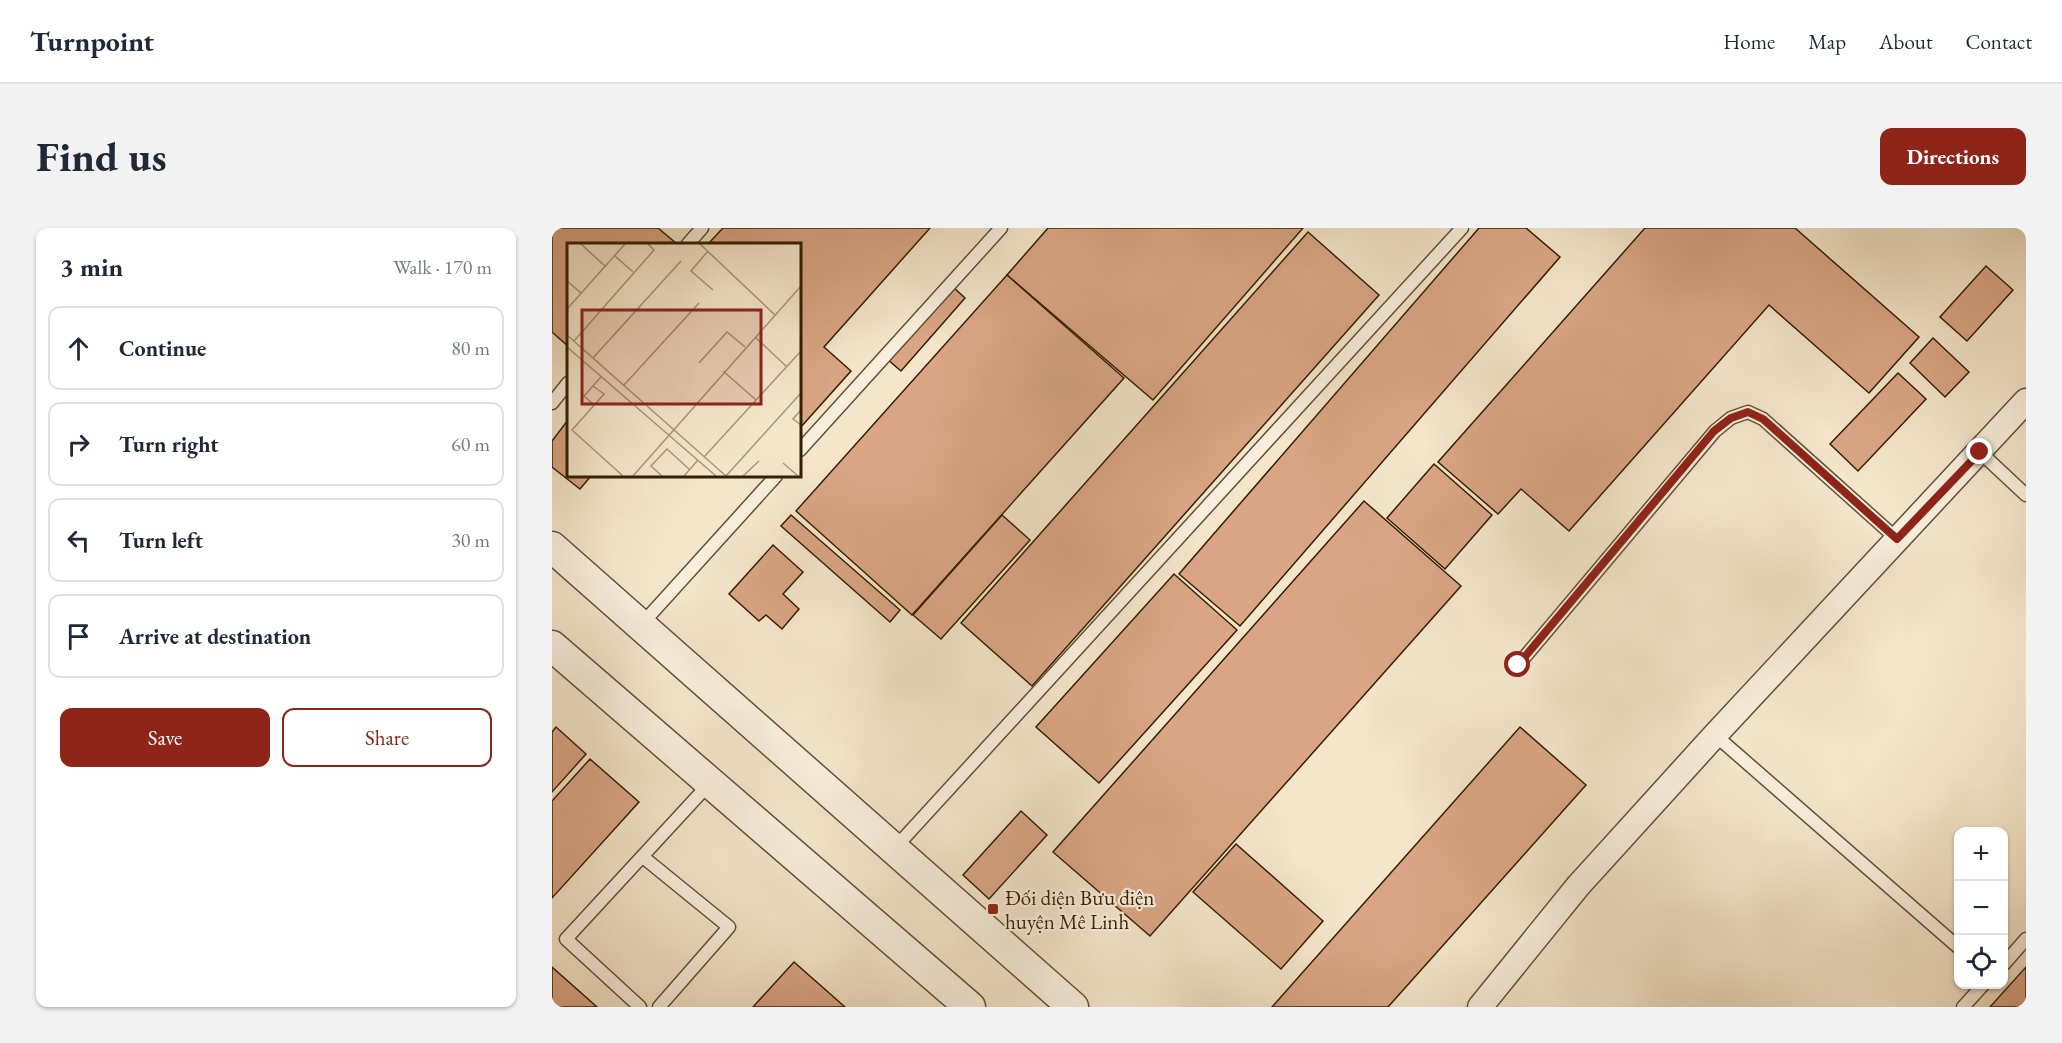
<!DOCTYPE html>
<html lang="en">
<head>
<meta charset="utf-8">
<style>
	body { margin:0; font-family:"EB Garamond",serif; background:#f2f2f3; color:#1f2937 }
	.controls { position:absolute; right:18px; bottom:18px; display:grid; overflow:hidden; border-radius:12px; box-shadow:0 2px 4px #0004 }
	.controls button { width:54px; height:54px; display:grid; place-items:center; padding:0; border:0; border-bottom:2px solid #e0e1e3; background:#fff; color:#1f2937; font:30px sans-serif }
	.stop { position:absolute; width:18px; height:18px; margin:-14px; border:4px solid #8f2418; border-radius:50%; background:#fff }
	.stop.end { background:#8f2418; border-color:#fff; box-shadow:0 2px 6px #0008 }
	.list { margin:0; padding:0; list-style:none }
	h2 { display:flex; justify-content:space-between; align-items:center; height:78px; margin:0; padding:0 24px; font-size:26px }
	h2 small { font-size:20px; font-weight:400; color:#747a83 }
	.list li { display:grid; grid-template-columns:39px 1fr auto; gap:18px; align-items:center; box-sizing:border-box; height:84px; margin:0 12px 12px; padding:0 12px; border:2px solid #e0e1e3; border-radius:12px }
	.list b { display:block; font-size:22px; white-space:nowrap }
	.list em { font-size:20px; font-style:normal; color:#747a83 }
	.actions { display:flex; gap:12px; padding:18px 24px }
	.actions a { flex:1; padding:14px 0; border:2px solid #8f2418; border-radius:12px; text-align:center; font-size:21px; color:#8f2418 }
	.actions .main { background:#8f2418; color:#fff }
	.icon { flex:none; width:33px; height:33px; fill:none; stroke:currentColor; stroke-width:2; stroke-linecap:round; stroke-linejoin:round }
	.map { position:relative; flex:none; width:1474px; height:779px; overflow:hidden; border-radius:12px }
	header { display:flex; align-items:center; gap:36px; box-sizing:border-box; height:84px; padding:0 30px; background:#fff; border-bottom:2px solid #e0e1e3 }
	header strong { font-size:28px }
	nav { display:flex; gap:33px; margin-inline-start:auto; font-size:21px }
	.intro { display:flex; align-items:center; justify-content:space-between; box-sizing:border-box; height:144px; padding:0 36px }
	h1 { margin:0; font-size:42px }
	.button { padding:15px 27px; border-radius:12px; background:#8f2418; color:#fff; font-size:21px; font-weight:700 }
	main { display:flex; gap:36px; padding:0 36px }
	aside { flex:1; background:#fff; border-radius:12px; box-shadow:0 2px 4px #0004 }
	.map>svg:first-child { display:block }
	.building { fill:#d9a584; stroke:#351f00; stroke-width:1.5 }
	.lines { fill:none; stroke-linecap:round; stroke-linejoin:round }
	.service-casing { stroke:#655033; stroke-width:15 }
	.minor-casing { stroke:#655033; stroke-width:27 }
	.tertiary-casing { stroke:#655033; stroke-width:33 }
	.service { stroke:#f8eedd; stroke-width:12 }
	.minor { stroke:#f8eedd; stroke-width:24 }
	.tertiary { stroke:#f8eedd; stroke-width:30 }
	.route { stroke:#8f2418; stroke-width:8 }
	.poi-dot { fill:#8f2418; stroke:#f8eedd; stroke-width:2 }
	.labels { text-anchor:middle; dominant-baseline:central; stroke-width:4.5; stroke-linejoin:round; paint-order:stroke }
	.poi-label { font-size:21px; fill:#351f00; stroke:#f8eedd; text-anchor:start }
	.inset-road { fill:none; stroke:#a8967a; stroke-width:1.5 }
	.view { fill:#8f2418; fill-opacity:0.15; stroke:#8f2418; stroke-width:3 }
	.inset-edge { fill:none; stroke:#351f00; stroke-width:3 }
</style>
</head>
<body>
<header>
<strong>Turnpoint</strong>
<nav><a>Home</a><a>Map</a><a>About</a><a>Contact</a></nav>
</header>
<div class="intro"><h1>Find us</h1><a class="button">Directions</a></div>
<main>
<aside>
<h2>3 min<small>Walk · 170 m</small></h2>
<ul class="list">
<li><svg class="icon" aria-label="ahead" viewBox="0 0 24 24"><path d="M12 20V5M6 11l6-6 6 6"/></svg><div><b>Continue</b></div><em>80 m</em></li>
<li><svg class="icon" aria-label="right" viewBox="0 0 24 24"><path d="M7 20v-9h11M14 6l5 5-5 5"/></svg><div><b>Turn right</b></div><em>60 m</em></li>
<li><svg class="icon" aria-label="left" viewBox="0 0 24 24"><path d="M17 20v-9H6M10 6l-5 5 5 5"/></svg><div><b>Turn left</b></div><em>30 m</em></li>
<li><svg class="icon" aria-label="arrive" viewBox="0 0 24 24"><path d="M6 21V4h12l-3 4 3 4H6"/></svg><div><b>Arrive at destination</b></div></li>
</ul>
<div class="actions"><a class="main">Save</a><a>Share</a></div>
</aside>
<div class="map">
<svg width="1474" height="779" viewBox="0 0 1474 779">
	<rect width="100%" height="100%" fill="#f4e5cb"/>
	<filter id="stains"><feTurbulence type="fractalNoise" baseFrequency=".00333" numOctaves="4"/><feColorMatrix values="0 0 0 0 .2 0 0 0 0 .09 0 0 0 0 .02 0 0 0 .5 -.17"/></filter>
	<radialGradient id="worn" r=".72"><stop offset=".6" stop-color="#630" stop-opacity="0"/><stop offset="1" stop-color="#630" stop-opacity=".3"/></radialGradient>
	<g class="building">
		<polygon points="0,0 106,0 125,16 16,16 16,118 0,104"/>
		<polygon points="171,0 378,0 272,119 299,143 248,200 248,16 156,16"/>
		<polygon points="496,0 751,0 601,172 455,47"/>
		<polygon points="927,0 974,0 1008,29 688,398 627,346"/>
		<polygon points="1093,0 1243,0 1367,109 1317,165 1217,77 1017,303 969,261 946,286 886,234"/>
		<polygon points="756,4 827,67 480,458 409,395"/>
		<polygon points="1434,38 1461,62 1415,113 1388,89"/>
		<polygon points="455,47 572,150 360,387 244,283"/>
		<polygon points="400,58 413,70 349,143 335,131"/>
		<polygon points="1381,110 1417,144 1393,169 1358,135"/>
		<polygon points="1346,145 1374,171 1306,243 1278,216"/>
		<polygon points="16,192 16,248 39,248 28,261 0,239 0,213"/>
		<polygon points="882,236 940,287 893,341 835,290"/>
		<polygon points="812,273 909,358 598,708 501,624"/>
		<polygon points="239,287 348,382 338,394 229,298"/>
		<polygon points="450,287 478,312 389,411 361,387"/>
		<polygon points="221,317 251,344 231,366 247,381 230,401 214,387 207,393 177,366"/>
		<polygon points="622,346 685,402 547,555 484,499"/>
		<polygon points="4,499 34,526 0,564 0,504"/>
		<polygon points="968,499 1034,557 836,779 720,779"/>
		<polygon points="38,531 87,574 0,670 0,573"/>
		<polygon points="469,583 495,607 437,671 411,647"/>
		<polygon points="684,616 771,693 729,741 641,664"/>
		<polygon points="242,734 293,779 201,779"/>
		<polygon points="0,739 45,779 0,779"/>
		<polygon points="1474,739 1474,779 1438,779"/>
	</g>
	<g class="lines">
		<g class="service-casing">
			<g id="service">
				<polyline points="136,16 150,0"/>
				<polyline points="0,175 16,155"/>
				<polyline points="248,222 449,0"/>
				<polyline points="1428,224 1474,267"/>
				<polyline points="89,397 224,248"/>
				<polyline points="966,437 1163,203 1179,190 1196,184 1211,191 1345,311"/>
				<polyline points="1163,507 1406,719"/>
				<polyline points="342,621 910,0"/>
				<polyline points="91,629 177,699 107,779"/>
				<polyline points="1452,736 1474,711"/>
				<polyline points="88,779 14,711 157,556"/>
				<polyline points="1411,779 1432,756"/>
			</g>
		</g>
		<g class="minor-casing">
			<polyline id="minor" points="928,779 1026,658 1163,507 1474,173"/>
		</g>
		<g class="tertiary-casing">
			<g id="tertiary">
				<polyline points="0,319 521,779"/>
				<polyline points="0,418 418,779"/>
			</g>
		</g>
		<use href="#service" class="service"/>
		<use href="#minor" class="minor"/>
		<use href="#tertiary" class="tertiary"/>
	</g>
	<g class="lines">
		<polyline class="route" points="966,437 1162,203 1179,190 1196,184 1211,191 1345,311 1428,224"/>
	</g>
	<rect class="poi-dot" x="435" y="675" width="12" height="12" rx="3"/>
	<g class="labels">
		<g class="poi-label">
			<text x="453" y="669">Đối diện Bưu điện<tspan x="453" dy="24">huyện Mê Linh</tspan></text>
		</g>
	</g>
	<g transform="translate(15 15)">
		<rect width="234" height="234" fill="#f4e5cb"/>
		<path class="inset-road" d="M14,1L38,23M133,1L208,72M141,8L124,28L146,47M48,13L66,29M0,38L14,50M0,66L58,1M0,92L159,233M188,94L220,124M7,98L87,7L81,1M0,104L149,233M26,115L114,18M132,120L160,89L178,104M156,128L189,157M57,142L132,60M26,143L37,151L5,187L56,233M27,162L17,153L34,134M234,167L226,176L234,182M137,214L234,108M216,220L231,233M66,233L234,43M95,233L84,223L100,206L123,227M117,233L131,217M159,233L234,150M176,233L192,218"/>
		<path class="view" d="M15,67H194V161H15Z"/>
		<rect width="234" height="234" class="inset-edge"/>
	</g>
	<rect width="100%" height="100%" filter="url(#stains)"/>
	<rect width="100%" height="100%" fill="url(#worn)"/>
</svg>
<div class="controls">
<button>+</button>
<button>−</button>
<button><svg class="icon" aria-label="locate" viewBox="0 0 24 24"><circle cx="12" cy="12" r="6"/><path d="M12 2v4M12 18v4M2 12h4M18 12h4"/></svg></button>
</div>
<div class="stop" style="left:966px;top:437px"></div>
<div class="stop end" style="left:1428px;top:224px"></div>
</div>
</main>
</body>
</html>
